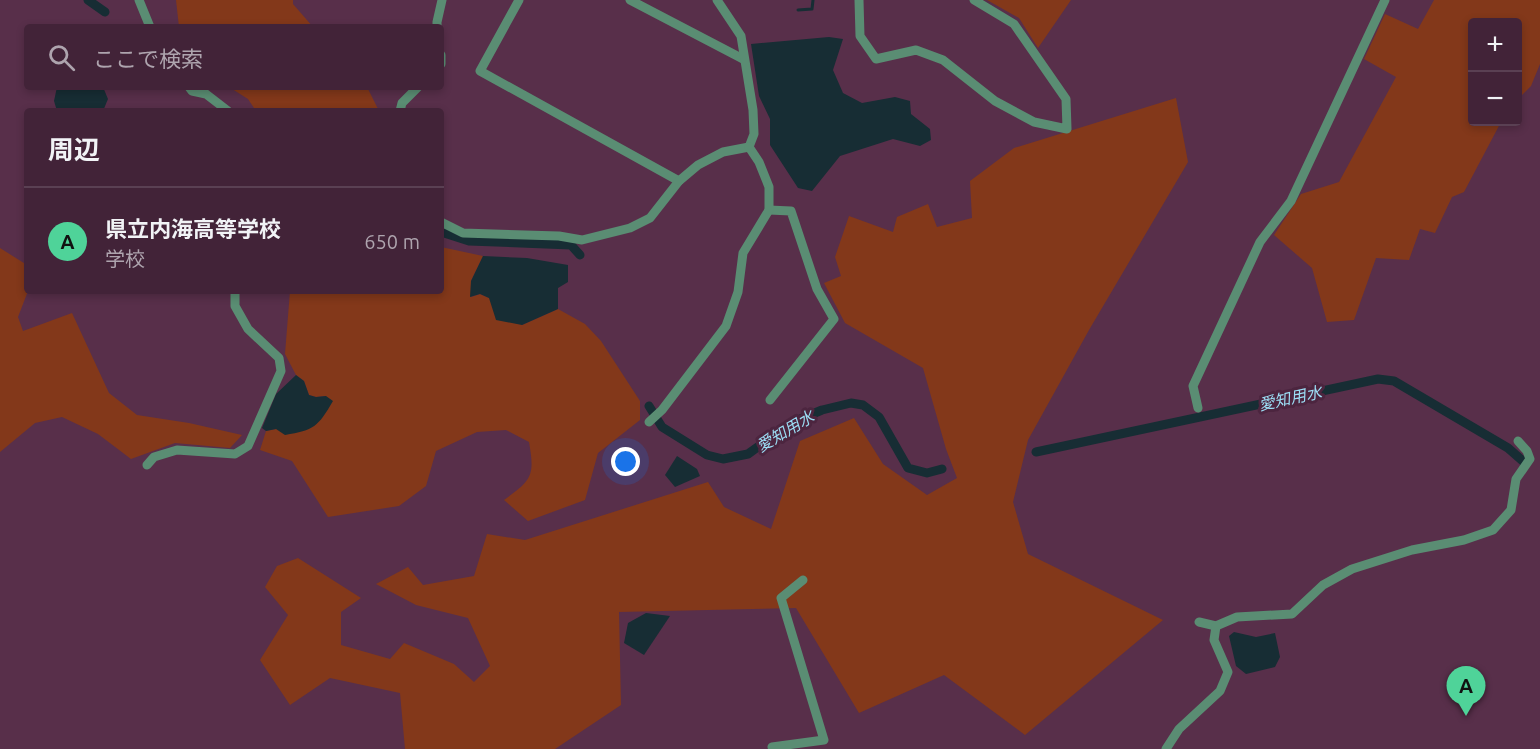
<!DOCTYPE html>
<html lang="ja">
<head>
<meta charset="utf-8">
<style>
	body { margin:0; font-family:Ubuntu,"Noto Sans JP",sans-serif; background:#4c2f43; color:#f1f3f6 }
	.controls { position:absolute; right:18px; top:18px; display:grid; overflow:hidden; border-radius:6px; box-shadow:0 3px 9px #0003 }
	.controls button { width:54px; height:54px; display:grid; place-items:center; padding:0; border:0; border-bottom:2px solid #5a4053; background:#422338; color:#f1f3f6; font:30px sans-serif }
	.you { position:absolute; left:626px; top:462px; width:21px; height:21px; margin:-15px; border:4px solid #fff; border-radius:50%; background:#1a73e8; box-shadow:0 0 0 9px #1a73e833 }
	.badge { display:grid; place-items:center; width:39px; height:39px; border-radius:50%; background:#4fd399; color:#111; font-size:20px; font-weight:700 }
	.pin { position:absolute; translate:-50% -50px; filter:drop-shadow(0 2px 3px #0008) }
	.pin::after { content:''; position:absolute; top:32px; width:21px; height:18px; background:inherit; clip-path:polygon(0 0,100% 0,50% 100%) }
	.list { margin:0; padding:0; list-style:none }
	h2 { display:flex; justify-content:space-between; align-items:center; height:78px; margin:0; padding:0 24px; font-size:26px }
	h2 small { font-size:20px; font-weight:400; color:#aea4ae }
	.list li { display:grid; grid-template-columns:39px 1fr auto; gap:18px; align-items:center; box-sizing:border-box; height:108px; padding:0 24px; border-top:2px solid #5a4053 }
	.list b { display:block; font-size:22px; white-space:nowrap }
	.list p { margin:0; font-size:20px; white-space:nowrap; color:#aea4ae }
	.list em { font-size:20px; font-style:normal; color:#aea4ae }
	.icon { flex:none; width:33px; height:33px; fill:none; stroke:currentColor; stroke-width:2; stroke-linecap:round; stroke-linejoin:round }
	.map { position:relative; flex:none; width:1540px; height:749px; overflow:hidden }
	.search { position:absolute; background:#422338; box-shadow:0 3px 9px #0003; left:24px; top:24px; width:420px; height:66px; display:flex; align-items:center; gap:15px; box-sizing:border-box; padding:0 21px; border-radius:6px; color:#aea4ae; font-size:22px }
	.panel { position:absolute; background:#422338; box-shadow:0 3px 9px #0003; left:24px; top:108px; width:420px; height:186px; border-radius:6px }
	.map>svg:first-child { display:block }
	.green { fill:#83381a }
	.water { fill:#172d34 }
	.lines { fill:none; stroke-linecap:round; stroke-linejoin:round }
	.stream { stroke:#172d34; stroke-width:3 }
	.canal { stroke:#172d34; stroke-width:9 }
	.minor { stroke:#5a8d73; stroke-width:9 }
	.labels { text-anchor:middle; dominant-baseline:central; stroke-width:6; stroke-linejoin:round; paint-order:stroke }
	.water-label { font-size:16px; font-style:italic; fill:#9cdef5; stroke:#4c253f }
</style>
</head>
<body>
<div class="map">
<svg width="1540" height="749" viewBox="0 0 1540 749">
	<rect width="100%" height="100%" fill="#582f4a"/>
	<g class="green">
		<polygon points="176,0 293,0 293,4 313,27 179,27"/>
		<polygon points="987,0 1071,0 1038,48 1019,18"/>
		<polygon points="1434,0 1540,0 1540,64 1531,86 1518,99 1518,22 1472,22 1472,122 1501,122 1464,192 1452,197 1435,233 1420,229 1409,260 1376,258 1354,320 1327,322 1312,268 1274,235 1301,194 1339,182 1396,77 1364,59 1385,14 1418,29"/>
		<polygon points="229,87 367,87 379,111 256,111 248,99"/>
		<polygon points="1176,98 1188,162 1089,330 1028,440 1013,502 1028,554 1163,620 1025,735 944,675 859,713 796,608 619,612 621,705 555,749 405,749 400,693 330,678 290,705 260,660 288,615 265,587 277,566 298,558 361,598 341,612 341,645 390,659 404,643 454,664 474,682 490,666 468,618 416,605 376,584 408,567 423,585 474,576 487,534 525,540 708,482 724,507 771,529 800,441 854,418 883,464 927,495 957,478 946,449 923,368 845,323 824,283 841,276 835,257 849,216 893,232 897,217 928,204 937,227 972,218 970,181 1014,148"/>
		<path d="M441,247L483,256L471,281V297L480,294L489,298L522,325L558,309L585,324L601,341L640,401V420L598,453L585,500L528,521L504,500C532,480 535,476 529,442L506,430L477,432L436,451L426,486L399,506L328,517L292,461L260,450L266,431L276,429L326,396L316,397L309,395L304,381L296,375L285,354L290,291H441Z"/>
		<polygon points="0,248 27,265 28,291 18,317 23,331 72,313 109,393 137,415 189,423 242,435 230,448 175,443 131,459 98,434 62,417 35,423 0,452"/>
	</g>
	<g class="water">
		<polygon points="829,37 843,39 833,70 843,93 862,103 895,97 910,101 911,114 930,129 931,140 920,146 893,139 840,156 812,191 798,188 770,145 770,119 759,96 751,44"/>
		<polygon points="57,87 103,87 108,99 103,111 57,111 54,101"/>
		<polygon points="483,256 527,258 568,265 568,282 558,288 558,309 522,325 496,320 489,298 480,294 470,297 471,281"/>
		<path d="M296,375L304,381L309,395L316,397L326,396L333,401C318,427 314,430 285,435L276,429L266,431L262,428L276,394Z"/>
		<polygon points="677,456 697,469 700,476 675,487 665,475"/>
		<polygon points="646,613 670,616 644,655 624,643 628,623"/>
		<polygon points="1234,632 1256,637 1275,633 1280,657 1275,667 1246,674 1236,666 1229,636"/>
	</g>
	<g class="lines">
		<polyline class="stream" points="798,10 812,9 813,0"/>
		<g class="canal">
			<polyline points="88,0 105,12"/>
			<polyline points="441,232 469,241 571,245 580,255"/>
			<polyline points="649,406 662,427 707,455 723,459 748,454 791,423 822,410 851,403 863,405 879,417 908,468 927,473 942,469"/>
			<polyline points="1036,452 1378,379 1394,381 1508,448 1524,462"/>
		</g>
		<g class="minor">
			<polyline points="139,0 150,27"/>
			<polyline points="519,0 480,71 679,181"/>
			<polyline points="630,0 743,59"/>
			<polyline points="717,0 741,36 753,110 754,134 749,147"/>
			<polyline points="859,0 860,36 876,59 916,50 943,60 995,101 1034,122 1067,129 1066,99 1014,24 974,0"/>
			<polyline points="437,27 437,22 442,0"/>
			<polyline points="441,55 441,64"/>
			<polyline points="189,87 192,91 206,94 228,111"/>
			<polyline points="400,111 402,103 418,87"/>
			<polyline points="769,210 791,211 817,289 834,319 770,400"/>
			<polyline points="441,222 463,233 559,236 582,240 630,228 650,218 679,181 698,165 723,152 749,147"/>
			<polyline points="1198,408 1193,386 1260,242 1291,201 1385,0"/>
			<polyline points="649,422 662,410 726,326 738,292 743,253 769,210 769,187 759,162 749,147"/>
			<polyline points="147,465 154,457 177,450 235,454 248,446 281,371 279,358 248,329 235,306 235,291"/>
			<polyline points="1199,622 1216,626 1237,617 1292,614 1323,585 1352,569 1412,550 1464,540 1493,530 1511,510 1516,479 1530,459 1527,451 1518,441"/>
			<polyline points="773,749 772,747 824,740 781,598 803,580"/>
			<polyline points="1166,749 1179,729 1220,691 1228,672 1214,640 1216,626"/>
		</g>
	</g>
	<g class="labels">
		<g class="water-label">
			<text transform="translate(1290 398) rotate(-12)">愛知用水</text>
			<text transform="translate(785 431) rotate(-31)">愛知用水</text>
		</g>
	</g>
</svg>
<div class="controls">
<button>+</button>
<button>−</button>
</div>
<div class="you"></div>
<div class="pin badge" style="left:1466px;top:716px">A</div>
<div class="search"><svg class="icon" aria-label="search" viewBox="0 0 24 24"><circle cx="10" cy="10" r="6"/><path d="M15 15l6 6"/></svg>ここで検索</div>
<section class="panel">
<h2>周辺<small></small></h2>
<ul class="list">
<li><span class="badge">A</span><div><b>県立内海高等学校</b><p>学校</p></div><em>650 m</em></li>
</ul>
</section>
</div>
</body>
</html>
